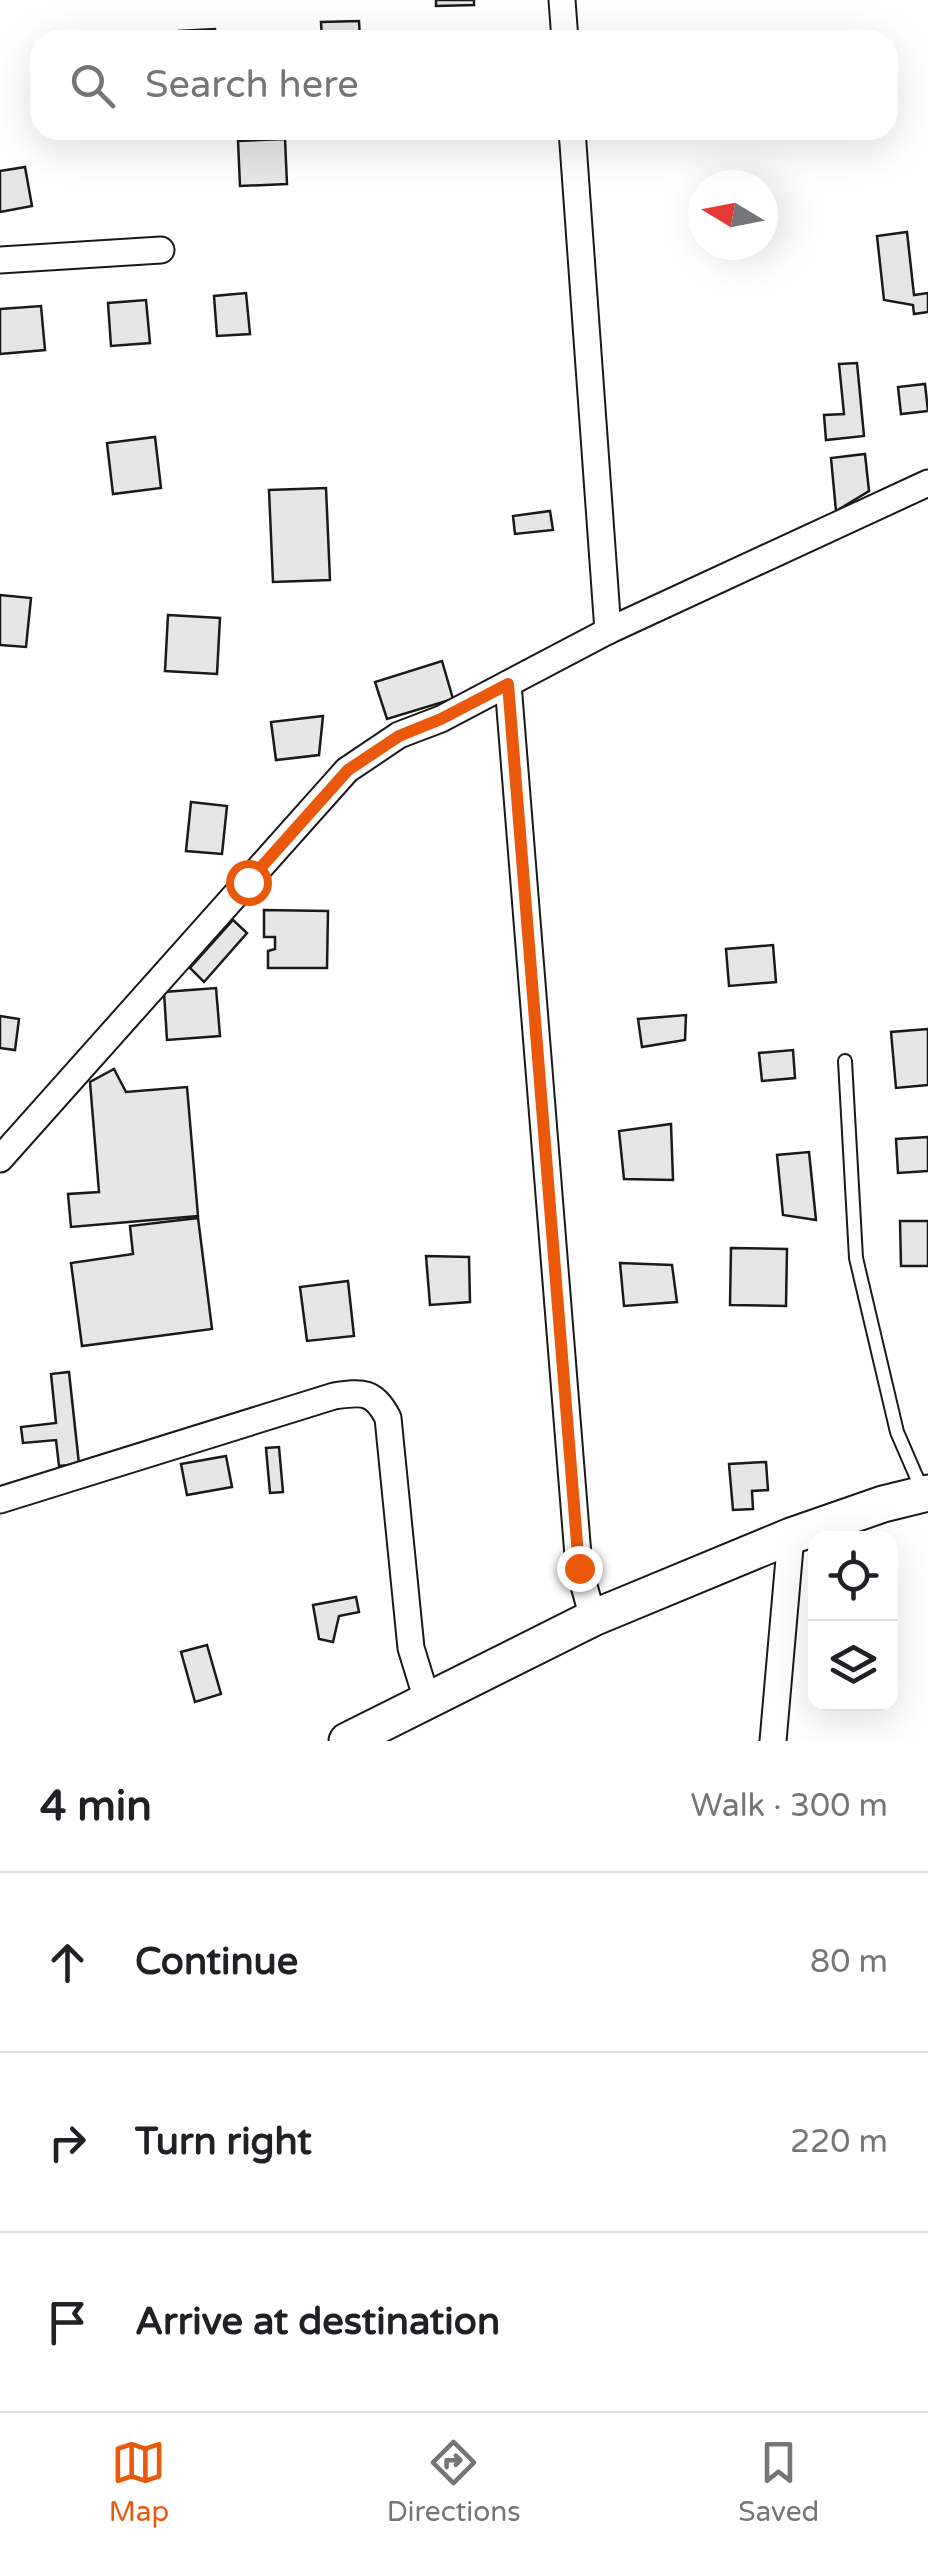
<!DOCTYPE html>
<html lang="en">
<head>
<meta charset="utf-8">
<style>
	body { margin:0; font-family:"Varela Round",sans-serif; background:#f2f2f2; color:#202124 }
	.controls { position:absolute; right:30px; bottom:30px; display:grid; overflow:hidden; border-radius:20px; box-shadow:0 10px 40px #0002 }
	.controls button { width:90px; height:90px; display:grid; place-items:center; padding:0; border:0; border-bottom:2px solid #e0e0e0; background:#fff; color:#202124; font:50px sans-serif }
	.compass { position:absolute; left:688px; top:170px; width:90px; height:90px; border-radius:50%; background:#fff; box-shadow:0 10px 40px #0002; rotate:280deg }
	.stop { position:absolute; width:30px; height:30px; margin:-22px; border:8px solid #ea580c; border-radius:50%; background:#fff }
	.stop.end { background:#ea580c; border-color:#fff; box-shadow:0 2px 10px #0008 }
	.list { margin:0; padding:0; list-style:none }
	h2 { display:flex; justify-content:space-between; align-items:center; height:130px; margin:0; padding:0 40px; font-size:42px }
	h2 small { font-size:32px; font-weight:400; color:#757577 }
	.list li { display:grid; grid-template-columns:65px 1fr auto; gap:30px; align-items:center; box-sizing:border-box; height:180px; padding:0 40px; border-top:2px solid #e0e0e0 }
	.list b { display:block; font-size:38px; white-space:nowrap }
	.list em { font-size:32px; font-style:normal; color:#757577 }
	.icon { flex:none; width:55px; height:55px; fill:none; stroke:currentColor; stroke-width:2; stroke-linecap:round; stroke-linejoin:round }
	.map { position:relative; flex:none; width:928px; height:1741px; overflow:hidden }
	.search { position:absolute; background:#fff; box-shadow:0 10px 40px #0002; left:30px; right:30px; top:30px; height:110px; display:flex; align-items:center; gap:25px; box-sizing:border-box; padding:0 35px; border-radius:30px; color:#757577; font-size:38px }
	.sheet { height:670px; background:#fff }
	nav { display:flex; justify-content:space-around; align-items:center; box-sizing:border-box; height:140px; border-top:2px solid #e0e0e0; background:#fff; font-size:28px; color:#757577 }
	nav a { display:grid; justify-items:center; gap:5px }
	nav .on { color:#ea580c }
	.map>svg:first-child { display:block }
	.building { fill:#e6e6e6; stroke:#1a1a1a; stroke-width:2.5 }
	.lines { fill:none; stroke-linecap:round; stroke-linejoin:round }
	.lane-casing { stroke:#1a1a1a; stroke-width:16 }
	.street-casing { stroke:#1a1a1a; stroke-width:29 }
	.secondary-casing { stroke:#1a1a1a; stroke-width:39 }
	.lane { stroke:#fff; stroke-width:12 }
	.street { stroke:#fff; stroke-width:25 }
	.secondary { stroke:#fff; stroke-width:35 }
	.route { stroke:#ea580c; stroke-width:12 }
</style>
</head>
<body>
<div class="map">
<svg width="928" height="1741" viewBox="0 0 928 1741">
	<rect width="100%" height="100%" fill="#fff"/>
	<g class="building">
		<polygon points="436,0 474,0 474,5 436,6"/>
		<polygon points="359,21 360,40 322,40 321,22"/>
		<polygon points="215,29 216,40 180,40 179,31"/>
		<polygon points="285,139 287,184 240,186 238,141"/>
		<polygon points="25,167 32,206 0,212 0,171"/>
		<polygon points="907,232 914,295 928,293 928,312 914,314 913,305 884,300 877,236"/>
		<polygon points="246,293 250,334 217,336 214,296"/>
		<polygon points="146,300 150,343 111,346 108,303"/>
		<polygon points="41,306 45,350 0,354 0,309"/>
		<polygon points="857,363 864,436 826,440 824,415 844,414 839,364"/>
		<polygon points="925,384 928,411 901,414 898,387"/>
		<polygon points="155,437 161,488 113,494 107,443"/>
		<polygon points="865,454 869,491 836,511 831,458"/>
		<polygon points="326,488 330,580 273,582 269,490"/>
		<polygon points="550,511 553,530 515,534 513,516"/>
		<polygon points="0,595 31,598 26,647 0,645"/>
		<polygon points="168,615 220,618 217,674 165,671"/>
		<polygon points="442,661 453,699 387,719 375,682"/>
		<polygon points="323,716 319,755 276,760 271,722"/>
		<polygon points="191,802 227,806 222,854 186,851"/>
		<polygon points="264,910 328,911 327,968 268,968 268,951 275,949 275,937 264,937"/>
		<polygon points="233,920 247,933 204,982 190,968"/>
		<polygon points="773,945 776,982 729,986 726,949"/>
		<polygon points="216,988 220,1036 167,1040 164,992"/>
		<polygon points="686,1015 685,1040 642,1047 638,1019"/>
		<polygon points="0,1016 19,1019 15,1050 0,1048"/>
		<polygon points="928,1029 928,1085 896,1088 891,1032"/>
		<polygon points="793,1050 795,1078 762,1081 759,1053"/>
		<polygon points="114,1069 126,1092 187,1087 198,1216 71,1227 68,1194 99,1192 90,1082"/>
		<polygon points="671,1124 673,1180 624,1179 619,1131"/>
		<polygon points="928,1137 928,1171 898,1173 896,1139"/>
		<polygon points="809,1152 816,1220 783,1215 777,1155"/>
		<polygon points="198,1218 212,1329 82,1346 71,1263 133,1254 130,1226"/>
		<polygon points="900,1221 928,1221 928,1266 901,1266"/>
		<polygon points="731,1248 787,1249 786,1306 730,1305"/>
		<polygon points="426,1256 469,1257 470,1302 430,1305"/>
		<polygon points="620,1263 672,1265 677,1302 624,1306"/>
		<polygon points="348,1281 354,1336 307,1341 300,1287"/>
		<polygon points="69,1372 79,1464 59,1466 56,1440 23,1443 21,1427 56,1423 51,1374"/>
		<polygon points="279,1447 283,1492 270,1493 266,1448"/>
		<polygon points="226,1456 232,1487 187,1495 181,1464"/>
		<polygon points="766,1462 768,1490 752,1491 753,1509 733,1510 729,1464"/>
		<polygon points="356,1597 359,1612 339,1616 333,1642 319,1639 313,1605"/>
		<polygon points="207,1645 221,1694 195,1702 181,1652"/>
	</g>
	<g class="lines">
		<g class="lane-casing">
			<polyline id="lane" points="845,1061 856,1258 897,1432 923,1492"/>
		</g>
		<g class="street-casing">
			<g id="street">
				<polyline points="562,0 565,40"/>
				<polyline points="572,130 608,631"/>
				<polyline points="0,260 161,250"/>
				<polyline points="508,684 579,1568 593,1618"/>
				<polyline points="0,1159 347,770 399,735 441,719 608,631 928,483"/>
				<path d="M0,1500L334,1396C362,1392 374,1390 388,1418L411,1648L427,1700"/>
				<polyline points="773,1741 791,1536"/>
			</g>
		</g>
		<g class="secondary-casing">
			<polyline id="secondary" points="347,1741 593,1618 791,1536 883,1504 928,1493"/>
		</g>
		<use href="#lane" class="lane"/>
		<use href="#street" class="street"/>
		<use href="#secondary" class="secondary"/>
	</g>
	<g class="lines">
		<polyline class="route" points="248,882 348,770 399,736 441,719 508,684 579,1568"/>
	</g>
</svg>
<div class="controls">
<button><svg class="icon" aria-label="locate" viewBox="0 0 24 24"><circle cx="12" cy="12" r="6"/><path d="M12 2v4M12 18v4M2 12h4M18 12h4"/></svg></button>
<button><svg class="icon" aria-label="layers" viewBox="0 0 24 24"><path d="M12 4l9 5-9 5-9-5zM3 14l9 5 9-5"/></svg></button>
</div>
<svg class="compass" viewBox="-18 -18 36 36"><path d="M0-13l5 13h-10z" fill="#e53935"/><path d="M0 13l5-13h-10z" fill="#757577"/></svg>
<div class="stop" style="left:248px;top:882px"></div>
<div class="stop end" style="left:579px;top:1568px"></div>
<div class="search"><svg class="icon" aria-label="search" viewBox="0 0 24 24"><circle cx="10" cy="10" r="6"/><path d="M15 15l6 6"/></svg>Search here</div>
</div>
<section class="sheet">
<h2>4 min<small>Walk · 300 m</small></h2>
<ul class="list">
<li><svg class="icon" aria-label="ahead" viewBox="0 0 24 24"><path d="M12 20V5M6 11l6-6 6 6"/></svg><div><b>Continue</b></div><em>80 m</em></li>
<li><svg class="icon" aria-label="right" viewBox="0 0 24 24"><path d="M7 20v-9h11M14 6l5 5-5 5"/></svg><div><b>Turn right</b></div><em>220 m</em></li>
<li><svg class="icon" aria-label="arrive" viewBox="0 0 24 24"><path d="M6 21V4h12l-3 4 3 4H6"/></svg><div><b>Arrive at destination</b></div></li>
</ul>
</section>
<nav>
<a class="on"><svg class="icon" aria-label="map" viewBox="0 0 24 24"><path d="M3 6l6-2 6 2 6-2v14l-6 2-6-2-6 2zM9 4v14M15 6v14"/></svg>Map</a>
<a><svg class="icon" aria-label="directions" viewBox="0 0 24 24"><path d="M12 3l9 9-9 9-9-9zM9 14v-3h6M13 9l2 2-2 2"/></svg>Directions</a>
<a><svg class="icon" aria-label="saved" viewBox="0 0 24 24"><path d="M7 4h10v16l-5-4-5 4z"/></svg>Saved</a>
</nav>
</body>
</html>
